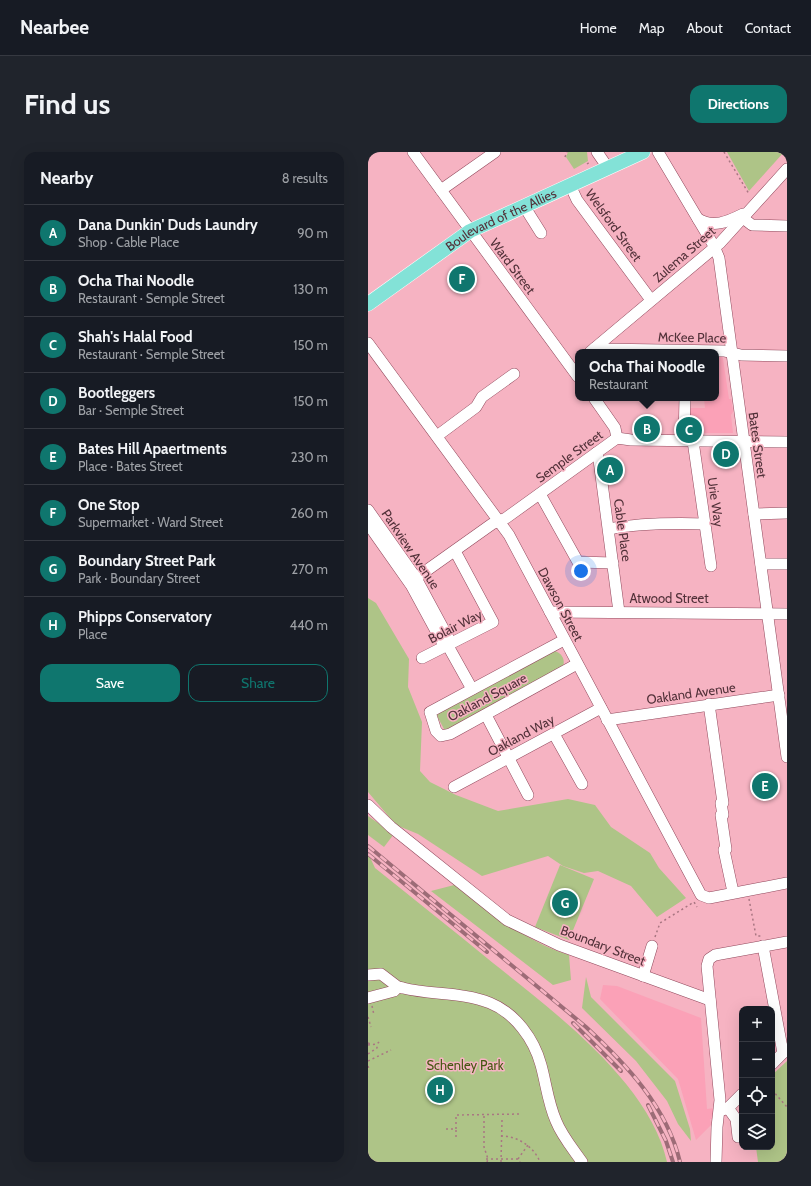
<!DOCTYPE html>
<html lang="en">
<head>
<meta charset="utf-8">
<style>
	body { margin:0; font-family:Cabin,sans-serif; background:#20242c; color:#f1f3f6 }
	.controls { position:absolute; right:12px; bottom:12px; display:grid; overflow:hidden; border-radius:8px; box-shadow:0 4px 16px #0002 }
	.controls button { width:36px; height:36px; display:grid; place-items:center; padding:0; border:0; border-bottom:1px solid #363941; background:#171b24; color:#f1f3f6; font:20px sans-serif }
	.you { position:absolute; left:213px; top:419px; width:14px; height:14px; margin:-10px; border:3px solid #fff; border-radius:50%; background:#1a73e8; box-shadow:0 0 0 6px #1a73e833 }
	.badge { display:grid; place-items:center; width:26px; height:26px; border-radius:50%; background:#0f766e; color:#fff; font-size:13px; font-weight:700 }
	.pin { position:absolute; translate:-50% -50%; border:2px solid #fff; box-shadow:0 1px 4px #0006 }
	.popup { position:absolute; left:207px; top:197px; width:144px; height:52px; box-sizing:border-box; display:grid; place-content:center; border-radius:8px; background:#171b24; filter:drop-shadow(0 1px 3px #0005); font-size:13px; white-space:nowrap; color:#9ea1a6 }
	.popup b { font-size:15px; color:#f1f3f6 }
	.popup::after { content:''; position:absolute; left:50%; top:100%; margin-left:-8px; border:8px solid transparent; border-top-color:#171b24 }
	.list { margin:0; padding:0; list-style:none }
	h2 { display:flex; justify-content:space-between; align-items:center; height:52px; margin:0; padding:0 16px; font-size:17px }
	h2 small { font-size:13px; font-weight:400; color:#9ea1a6 }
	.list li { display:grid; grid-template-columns:26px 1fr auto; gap:12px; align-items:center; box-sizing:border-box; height:56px; padding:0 16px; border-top:1px solid #363941 }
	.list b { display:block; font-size:15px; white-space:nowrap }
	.list p { margin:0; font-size:13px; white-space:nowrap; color:#9ea1a6 }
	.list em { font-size:13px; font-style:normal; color:#9ea1a6 }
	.actions { display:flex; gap:8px; padding:12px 16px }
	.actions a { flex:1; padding:9px 0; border:1px solid #0f766e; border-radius:12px; text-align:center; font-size:14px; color:#0f766e }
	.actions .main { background:#0f766e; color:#fff }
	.icon { flex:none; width:22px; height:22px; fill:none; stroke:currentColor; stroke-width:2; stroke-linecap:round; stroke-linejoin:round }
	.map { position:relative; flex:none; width:419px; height:1010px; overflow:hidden; border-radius:12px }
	header { display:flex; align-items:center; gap:24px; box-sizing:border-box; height:56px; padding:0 20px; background:#171b24; border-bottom:1px solid #363941 }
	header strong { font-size:19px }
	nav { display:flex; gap:22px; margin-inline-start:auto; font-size:14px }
	.intro { display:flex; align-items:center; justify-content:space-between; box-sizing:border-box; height:96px; padding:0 24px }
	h1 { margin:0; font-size:28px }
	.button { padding:10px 18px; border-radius:12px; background:#0f766e; color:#fff; font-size:14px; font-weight:700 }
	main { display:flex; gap:24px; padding:0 24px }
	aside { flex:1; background:#171b24; border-radius:12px; box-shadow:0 4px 16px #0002 }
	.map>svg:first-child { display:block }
	.built { fill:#fba1b7 }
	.green { fill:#aec487 }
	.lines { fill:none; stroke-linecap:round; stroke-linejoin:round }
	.minor-casing { stroke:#91485c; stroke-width:12 }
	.major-casing { stroke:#fff; stroke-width:15 }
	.path { stroke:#a97682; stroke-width:1.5; stroke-dasharray:2 3; stroke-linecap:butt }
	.minor { stroke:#fff; stroke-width:11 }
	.major { stroke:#83e2d7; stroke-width:14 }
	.rail-casing { stroke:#9d6c77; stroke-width:4 }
	.rail { stroke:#f6b3c2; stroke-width:2.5; stroke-dasharray:8; stroke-linecap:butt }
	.labels { text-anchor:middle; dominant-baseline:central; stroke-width:3; stroke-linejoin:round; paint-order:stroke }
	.street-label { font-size:13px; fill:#523139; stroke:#f6b3c2 }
	.park-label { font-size:13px; fill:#455812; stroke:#f6b3c2 }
</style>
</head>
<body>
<header>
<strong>Nearbee</strong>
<nav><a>Home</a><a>Map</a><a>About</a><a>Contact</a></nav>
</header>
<div class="intro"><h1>Find us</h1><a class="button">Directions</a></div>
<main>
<aside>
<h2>Nearby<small>8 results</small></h2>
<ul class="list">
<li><span class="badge">A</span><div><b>Dana Dunkin' Duds Laundry</b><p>Shop · Cable Place</p></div><em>90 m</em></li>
<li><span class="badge">B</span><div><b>Ocha Thai Noodle</b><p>Restaurant · Semple Street</p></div><em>130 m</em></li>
<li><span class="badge">C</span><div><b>Shah's Halal Food</b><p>Restaurant · Semple Street</p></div><em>150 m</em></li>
<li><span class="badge">D</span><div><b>Bootleggers</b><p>Bar · Semple Street</p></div><em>150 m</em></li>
<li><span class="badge">E</span><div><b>Bates Hill Apaertments</b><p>Place · Bates Street</p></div><em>230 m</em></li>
<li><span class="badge">F</span><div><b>One Stop</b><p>Supermarket · Ward Street</p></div><em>260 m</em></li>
<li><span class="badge">G</span><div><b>Boundary Street Park</b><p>Park · Boundary Street</p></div><em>270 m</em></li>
<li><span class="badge">H</span><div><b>Phipps Conservatory</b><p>Place</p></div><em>440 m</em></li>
</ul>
<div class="actions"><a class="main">Save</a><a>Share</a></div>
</aside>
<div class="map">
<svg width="419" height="1010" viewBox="0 0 419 1010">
	<rect width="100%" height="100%" fill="#f6b3c2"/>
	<g class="built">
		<polygon points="348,203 354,203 355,207 361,247 363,247 365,260 363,263 365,281 317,281 317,256 337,256 336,246 348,246"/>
		<polygon points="235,833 249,834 333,866 339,957 346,956 345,967 342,967 343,973 328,988 310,927 232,847"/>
	</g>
	<g class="green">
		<polygon points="200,0 219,0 220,9 206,17 198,5"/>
		<polygon points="359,0 416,0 381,39"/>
		<polygon points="0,446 8,451 41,507 40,535 54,570 52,619 62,630 88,643 130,659 200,647 227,653 243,675 282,701 291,716 318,746 289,765 263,734 230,719 216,721 195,714 180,704 114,724 50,682 28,673 0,640"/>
		<path d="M187,499C195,502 197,508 195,515L80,578L76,577L69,564L70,561L182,500Z"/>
		<polygon points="0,664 26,682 16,695 0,683"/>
		<path d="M0,701L7,716C46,747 86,779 125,811C185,859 282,931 299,1010H0Z"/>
		<polygon points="192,713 226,727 201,788 167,775"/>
		<path d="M90,732C127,762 155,788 201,803L203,828L185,833L63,739Z"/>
		<polygon points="218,825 223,845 307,929 322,977 323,989 310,972 299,949 268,909 214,856"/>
		<polygon points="419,909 419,1010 390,1010 388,995 404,995 404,923"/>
	</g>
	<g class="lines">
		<g class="minor-casing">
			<g id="minor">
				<polyline points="45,0 210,225"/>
				<polyline points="229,0 240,16"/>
				<polyline points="290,0 346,94 351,106 419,605"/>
				<polyline points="202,33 209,48 283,148"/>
				<polyline points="73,38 127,0"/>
				<polyline points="156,54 173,81"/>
				<polyline points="375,66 384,73 419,74"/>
				<path d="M330,67C345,76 359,70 375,62"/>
				<polyline points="0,191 141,383 333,743 341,746 419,731"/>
				<polyline points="227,196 233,197 356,199 373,203 419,204"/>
				<polyline points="222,200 352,91 419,17"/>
				<polyline points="226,246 247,276 249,286"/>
				<polyline points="69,284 108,255 114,245 146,222"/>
				<polyline points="316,288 317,246"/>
				<polyline points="325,289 343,414"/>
				<polyline points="228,301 231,308 251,460"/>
				<polyline points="172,342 210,410 245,411"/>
				<polyline points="0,358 48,426 82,489 80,494"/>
				<polyline points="386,362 419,361"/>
				<polyline points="0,372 43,433 75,492 80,494 104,537"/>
				<path d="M241,377C273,371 304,371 337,372"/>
				<polyline points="393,412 419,412"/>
				<polyline points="48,426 124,372 138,366 249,286 263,288 419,290"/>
				<polyline points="182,460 419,462"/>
				<polyline points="196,488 62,560 68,579 73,584 82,582 209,512"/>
				<polyline points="54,506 125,470 87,399"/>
				<polyline points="341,552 355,651 353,651 355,663 353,663 358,697 356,698 365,740"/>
				<polyline points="118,563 160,643"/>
				<polyline points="239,568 411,543"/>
				<polyline points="186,582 214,632"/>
				<polyline points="86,635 233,556"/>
				<polyline points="0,653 23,675 139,768 191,793 342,848"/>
				<polyline points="395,794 415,901"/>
				<path d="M0,823L13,822L30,835L35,836C63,843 95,840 122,851C147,861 166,887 173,913C178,931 180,951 188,969C194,984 205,997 214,1010"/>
				<polyline points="275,824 284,794"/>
				<polyline points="0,846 26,839 30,835"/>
				<polyline points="404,912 419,897"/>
				<polyline points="360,956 368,967 370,985"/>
				<polyline points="355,958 360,956 374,942"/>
				<polyline points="348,1010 349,975 352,948 339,814 341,807 347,803 419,790"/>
			</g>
		</g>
		<g class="major-casing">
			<g id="major">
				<path id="s1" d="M0,152L102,79L275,0"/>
			</g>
		</g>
		<g class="path">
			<polyline points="356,0 381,42"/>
			<polyline points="197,5 199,0"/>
			<polyline points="219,12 222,10"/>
			<polyline points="107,547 111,554"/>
			<polyline points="381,747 388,784 393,784"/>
			<polyline points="287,785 292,771 326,750 329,755"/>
			<polyline points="4,854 6,863"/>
			<polyline points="0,865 3,875"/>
			<polyline points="0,891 3,892"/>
			<polyline points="0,893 9,892 12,889"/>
			<polyline points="0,902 9,896 9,892"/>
			<polyline points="0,909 23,898"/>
			<polyline points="0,914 1,917"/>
			<polyline points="404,938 419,955"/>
			<polyline points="116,964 116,995 120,1007 119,1010"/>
			<polyline points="78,977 88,977 88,963 152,962"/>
			<path d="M133,984C150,984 166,995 172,1010"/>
			<polyline points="88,985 88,977"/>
			<polyline points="118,1007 150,1007 152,1010"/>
			<polyline points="150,1007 160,993"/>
			<polyline points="133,1010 134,968"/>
		</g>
		<use href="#minor" class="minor"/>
		<use href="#major" class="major"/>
		<g class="rail-casing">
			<g id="rail">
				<path d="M0,694L218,875C258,912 299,955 312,1010"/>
				<polyline points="0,702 119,800"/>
				<polyline points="205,871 253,919"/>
				<polyline points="280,953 298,989 305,1010"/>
			</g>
		</g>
		<use href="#rail" class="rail"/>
	</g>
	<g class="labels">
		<g class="street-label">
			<text stroke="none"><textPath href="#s1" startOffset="158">Boulevard of the Allies</textPath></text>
			<text transform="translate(246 73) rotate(54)">Welsford Street</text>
			<text transform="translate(316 102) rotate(-41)">Zulema Street</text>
			<text transform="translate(145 114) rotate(53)">Ward Street</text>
			<text transform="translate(324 185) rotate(1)">McKee Place</text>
			<text transform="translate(390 293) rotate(82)">Bates Street</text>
			<text transform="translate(201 304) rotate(-36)">Semple Street</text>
			<text transform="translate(348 350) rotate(82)">Urie Way</text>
			<text transform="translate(255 378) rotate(82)">Cable Place</text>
			<text transform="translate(43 397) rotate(56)">Parkview Avenue</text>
			<text x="301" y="446">Atwood Street</text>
			<text transform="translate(193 452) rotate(62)">Dawson Street</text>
			<text transform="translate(87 474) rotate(-27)">Bolair Way</text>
			<text transform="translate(323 541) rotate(-8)">Oakland Avenue</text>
			<text transform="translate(119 545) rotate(-28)">Oakland Square</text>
			<text transform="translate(153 583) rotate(-28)">Oakland Way</text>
			<text transform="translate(235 793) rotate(21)">Boundary Street</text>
		</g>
		<g class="park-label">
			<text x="97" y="913">Schenley Park</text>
		</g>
	</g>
</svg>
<div class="controls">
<button>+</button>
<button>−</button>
<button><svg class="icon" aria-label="locate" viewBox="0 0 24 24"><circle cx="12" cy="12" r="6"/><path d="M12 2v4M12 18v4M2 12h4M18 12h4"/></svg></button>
<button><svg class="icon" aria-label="layers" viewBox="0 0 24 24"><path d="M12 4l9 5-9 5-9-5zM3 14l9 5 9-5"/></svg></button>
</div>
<div class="you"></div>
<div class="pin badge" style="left:242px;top:318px">A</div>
<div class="pin badge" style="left:279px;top:277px">B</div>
<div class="popup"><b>Ocha Thai Noodle</b>Restaurant</div>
<div class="pin badge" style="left:321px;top:278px">C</div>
<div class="pin badge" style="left:358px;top:302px">D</div>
<div class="pin badge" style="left:397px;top:634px">E</div>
<div class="pin badge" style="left:94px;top:127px">F</div>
<div class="pin badge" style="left:197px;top:751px">G</div>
<div class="pin badge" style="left:72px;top:938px">H</div>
</div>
</main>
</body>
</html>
